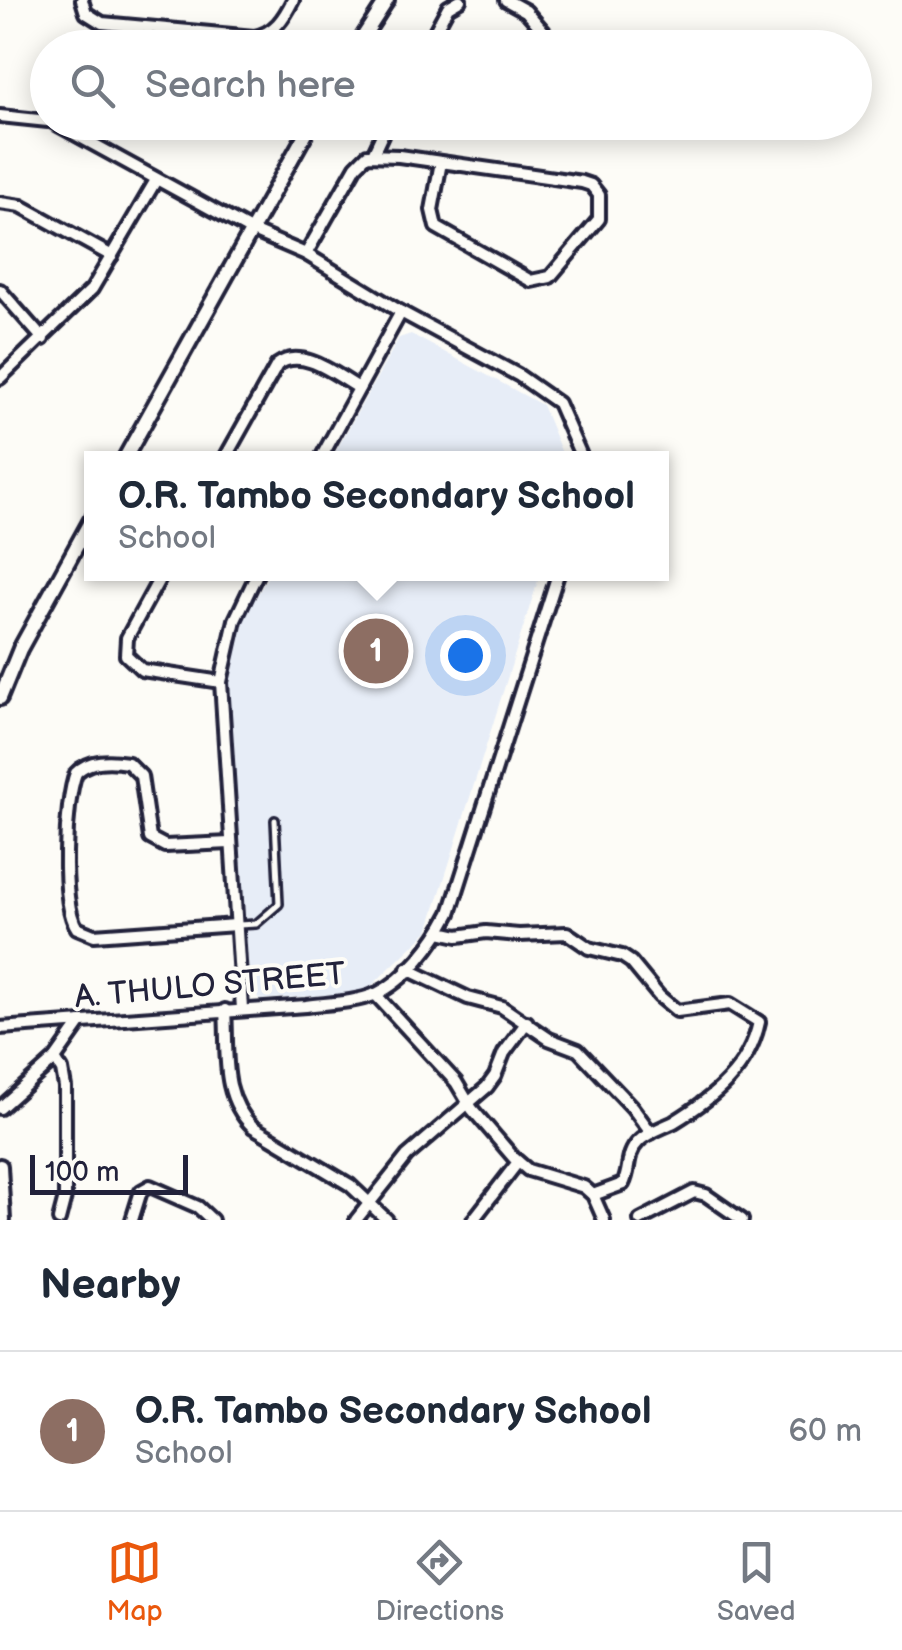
<!DOCTYPE html>
<html lang="en">
<head>
<meta charset="utf-8">
<style>
	body { margin:0; font-family:"Balsamiq Sans",sans-serif; background:#f6f6f7; color:#1f2937 }
	.scale { position:absolute; left:30px; bottom:25px; width:158px; box-sizing:border-box; padding-left:10px; border:5px solid #22223b; border-top:0; font-size:28px; line-height:35px; white-space:nowrap; color:#22223b; -webkit-text-stroke:8px #fdfcf7; paint-order:stroke }
	.you { position:absolute; left:465px; top:655px; width:35px; height:35px; margin:-25px; border:8px solid #fff; border-radius:50%; background:#1a73e8; box-shadow:0 0 0 15px #1a73e833 }
	.badge { display:grid; place-items:center; width:65px; height:65px; border-radius:50%; background:#ea580c; color:#fff; font-size:32px; font-weight:700 }
	.pin { position:absolute; translate:-50% -50%; border:5px solid #fff; box-shadow:0 2px 10px #0006 }
	.popup { position:absolute; left:84px; top:451px; width:585px; height:130px; box-sizing:border-box; display:grid; place-content:center; border-radius:0px; background:#fff; filter:drop-shadow(0 2px 8px #0005); font-size:32px; white-space:nowrap; color:#747a83 }
	.popup b { font-size:38px; color:#1f2937 }
	.popup::after { content:''; position:absolute; left:50%; top:100%; margin-left:-20px; border:20px solid transparent; border-top-color:#fff }
	.list { margin:0; padding:0; list-style:none }
	h2 { display:flex; justify-content:space-between; align-items:center; height:130px; margin:0; padding:0 40px; font-size:42px }
	h2 small { font-size:32px; font-weight:400; color:#747a83 }
	.list li { display:grid; grid-template-columns:65px 1fr auto; gap:30px; align-items:center; box-sizing:border-box; height:160px; padding:0 40px; border-top:2px solid #e0e1e3 }
	.list b { display:block; font-size:38px; white-space:nowrap }
	.list p { margin:0; font-size:32px; white-space:nowrap; color:#747a83 }
	.list em { font-size:32px; font-style:normal; color:#747a83 }
	.icon { flex:none; width:55px; height:55px; fill:none; stroke:currentColor; stroke-width:2; stroke-linecap:round; stroke-linejoin:round }
	.map { position:relative; flex:none; width:902px; height:1220px; overflow:hidden }
	.search { position:absolute; background:#fff; box-shadow:0 5px 25px #0003; left:30px; right:30px; top:30px; height:110px; display:flex; align-items:center; gap:25px; box-sizing:border-box; padding:0 35px; border-radius:55px; color:#747a83; font-size:38px }
	.sheet { height:290px; background:#fff }
	nav { display:flex; justify-content:space-around; align-items:center; box-sizing:border-box; height:140px; border-top:2px solid #e0e1e3; background:#fff; font-size:28px; color:#747a83 }
	nav a { display:grid; justify-items:center; gap:5px }
	nav .on { color:#ea580c }
	.map>svg:first-child { display:block }
	.built { fill:#e7edf7 }
	.lines { fill:none; stroke-linecap:round; stroke-linejoin:round }
	.service-casing { stroke:#22223b; stroke-width:12 }
	.minor-casing { stroke:#22223b; stroke-width:18 }
	.tertiary-casing { stroke:#22223b; stroke-width:20 }
	.service { stroke:#fdfcf7; stroke-width:5 }
	.minor { stroke:#fdfcf7; stroke-width:10 }
	.tertiary { stroke:#fdfcf7; stroke-width:12 }
	.labels { text-anchor:middle; dominant-baseline:central; stroke-width:8; stroke-linejoin:round; paint-order:stroke }
	.street-label { font-size:32px; fill:#22223b; stroke:#fdfcf7 }
</style>
</head>
<body>
<div class="map">
<svg width="902" height="1220" viewBox="0 0 902 1220">
	<rect width="100%" height="100%" fill="#fdfcf7"/>
	<filter id="ink" filterUnits="userSpaceOnUse"><feTurbulence type="fractalNoise" baseFrequency=".01" numOctaves="2"/><feDisplacementMap in="SourceGraphic" scale="20" xChannelSelector="R" yChannelSelector="G"/><feConvolveMatrix kernelMatrix="1 2 1 2 8 2 1 2 1" color-interpolation-filters="sRGB"/></filter>
	<g filter="url(#ink)">
		<g class="built">
			<polygon points="411,334 542,405 564,458 332,458 399,338"/>
			<polygon points="269,574 540,574 428,931 365,992 261,1000 250,991 229,683 244,619"/>
		</g>
		<g class="lines">
			<g class="service-casing">
				<polyline id="service" points="239,925 256,924 279,904 275,820"/>
			</g>
			<g class="minor-casing">
				<g id="minor">
					<path d="M82,0L86,13L102,23L254,37C275,33 284,18 293,0"/>
					<polyline points="506,0 526,11 558,48"/>
					<polyline points="426,48 448,7 460,0"/>
					<polyline points="0,116 48,121"/>
					<polyline points="53,122 250,230 306,254 401,312 518,375 558,403 582,458"/>
					<polyline points="522,122 546,126 562,122"/>
					<polyline points="373,154 388,122"/>
					<polyline points="0,203 21,206 112,256"/>
					<polyline points="306,254 356,166 367,155 399,156 582,182 591,185 599,195 599,219 550,277 531,281 436,227 432,210 441,162"/>
					<polyline points="0,290 43,339"/>
					<polyline points="0,378 92,289 156,180"/>
					<path d="M225,458L277,365C302,346 336,375 359,388"/>
					<polyline points="321,458 401,312"/>
					<polyline points="162,574 127,638 126,655 142,670 221,682"/>
					<path d="M230,843L165,846L150,838L141,776L128,763C110,760 89,759 76,773C65,801 60,904 77,928L94,935L236,925"/>
					<path d="M440,932L458,936L486,932L519,935L567,933L589,948L622,956L631,962L659,996L677,1011L730,1004L759,1022C749,1070 713,1098 674,1122C662,1128 648,1132 639,1141C625,1155 631,1169 623,1184L593,1195"/>
					<polyline points="407,969 468,998 502,1007 549,1039 578,1050 632,1107 651,1133"/>
					<polyline points="375,994 456,1082 472,1109 514,1158 528,1170 584,1187 593,1195 604,1220"/>
					<polyline points="242,1009 221,682 235,620 257,574"/>
					<path d="M225,1010C228,1052 220,1095 253,1127L350,1185L387,1220"/>
					<path d="M0,1028L306,1006C329,1003 354,1003 376,994C407,980 435,942 450,913L558,574"/>
					<polyline points="55,1059 62,1070 65,1087 65,1197 59,1220"/>
					<polyline points="0,1108 55,1059 81,1022"/>
					<polyline points="132,1220 141,1191 150,1186 198,1207 212,1220"/>
					<polyline points="356,1220 407,1156 487,1087 495,1076 504,1053 527,1022"/>
					<polyline points="473,1220 518,1162"/>
					<polyline points="640,1220 694,1192 706,1195 742,1220"/>
				</g>
			</g>
			<g class="tertiary-casing">
				<g id="tertiary">
					<polyline points="356,48 387,0"/>
					<polyline points="125,458 312,122"/>
					<polyline points="0,698 20,649 91,520"/>
					<polyline points="0,1166 3,1220"/>
				</g>
			</g>
			<use href="#service" class="service"/>
			<use href="#minor" class="minor"/>
			<use href="#tertiary" class="tertiary"/>
		</g>
	</g>
	<g class="labels">
		<g class="street-label">
			<text transform="translate(210 986) rotate(-5)">A. THULO STREET</text>
		</g>
	</g>
</svg>
<div class="scale">100 m</div>
<div class="you"></div>
<div class="pin badge" style="left:376px;top:651px;background:#8d6e63">1</div>
<div class="popup"><b>O.R. Tambo Secondary School</b>School</div>
<div class="search"><svg class="icon" aria-label="search" viewBox="0 0 24 24"><circle cx="10" cy="10" r="6"/><path d="M15 15l6 6"/></svg>Search here</div>
</div>
<section class="sheet">
<h2>Nearby<small></small></h2>
<ul class="list">
<li><span class="badge" style="background:#8d6e63">1</span><div><b>O.R. Tambo Secondary School</b><p>School</p></div><em>60 m</em></li>
</ul>
</section>
<nav>
<a class="on"><svg class="icon" aria-label="map" viewBox="0 0 24 24"><path d="M3 6l6-2 6 2 6-2v14l-6 2-6-2-6 2zM9 4v14M15 6v14"/></svg>Map</a>
<a><svg class="icon" aria-label="directions" viewBox="0 0 24 24"><path d="M12 3l9 9-9 9-9-9zM9 14v-3h6M13 9l2 2-2 2"/></svg>Directions</a>
<a><svg class="icon" aria-label="saved" viewBox="0 0 24 24"><path d="M7 4h10v16l-5-4-5 4z"/></svg>Saved</a>
</nav>
</body>
</html>
